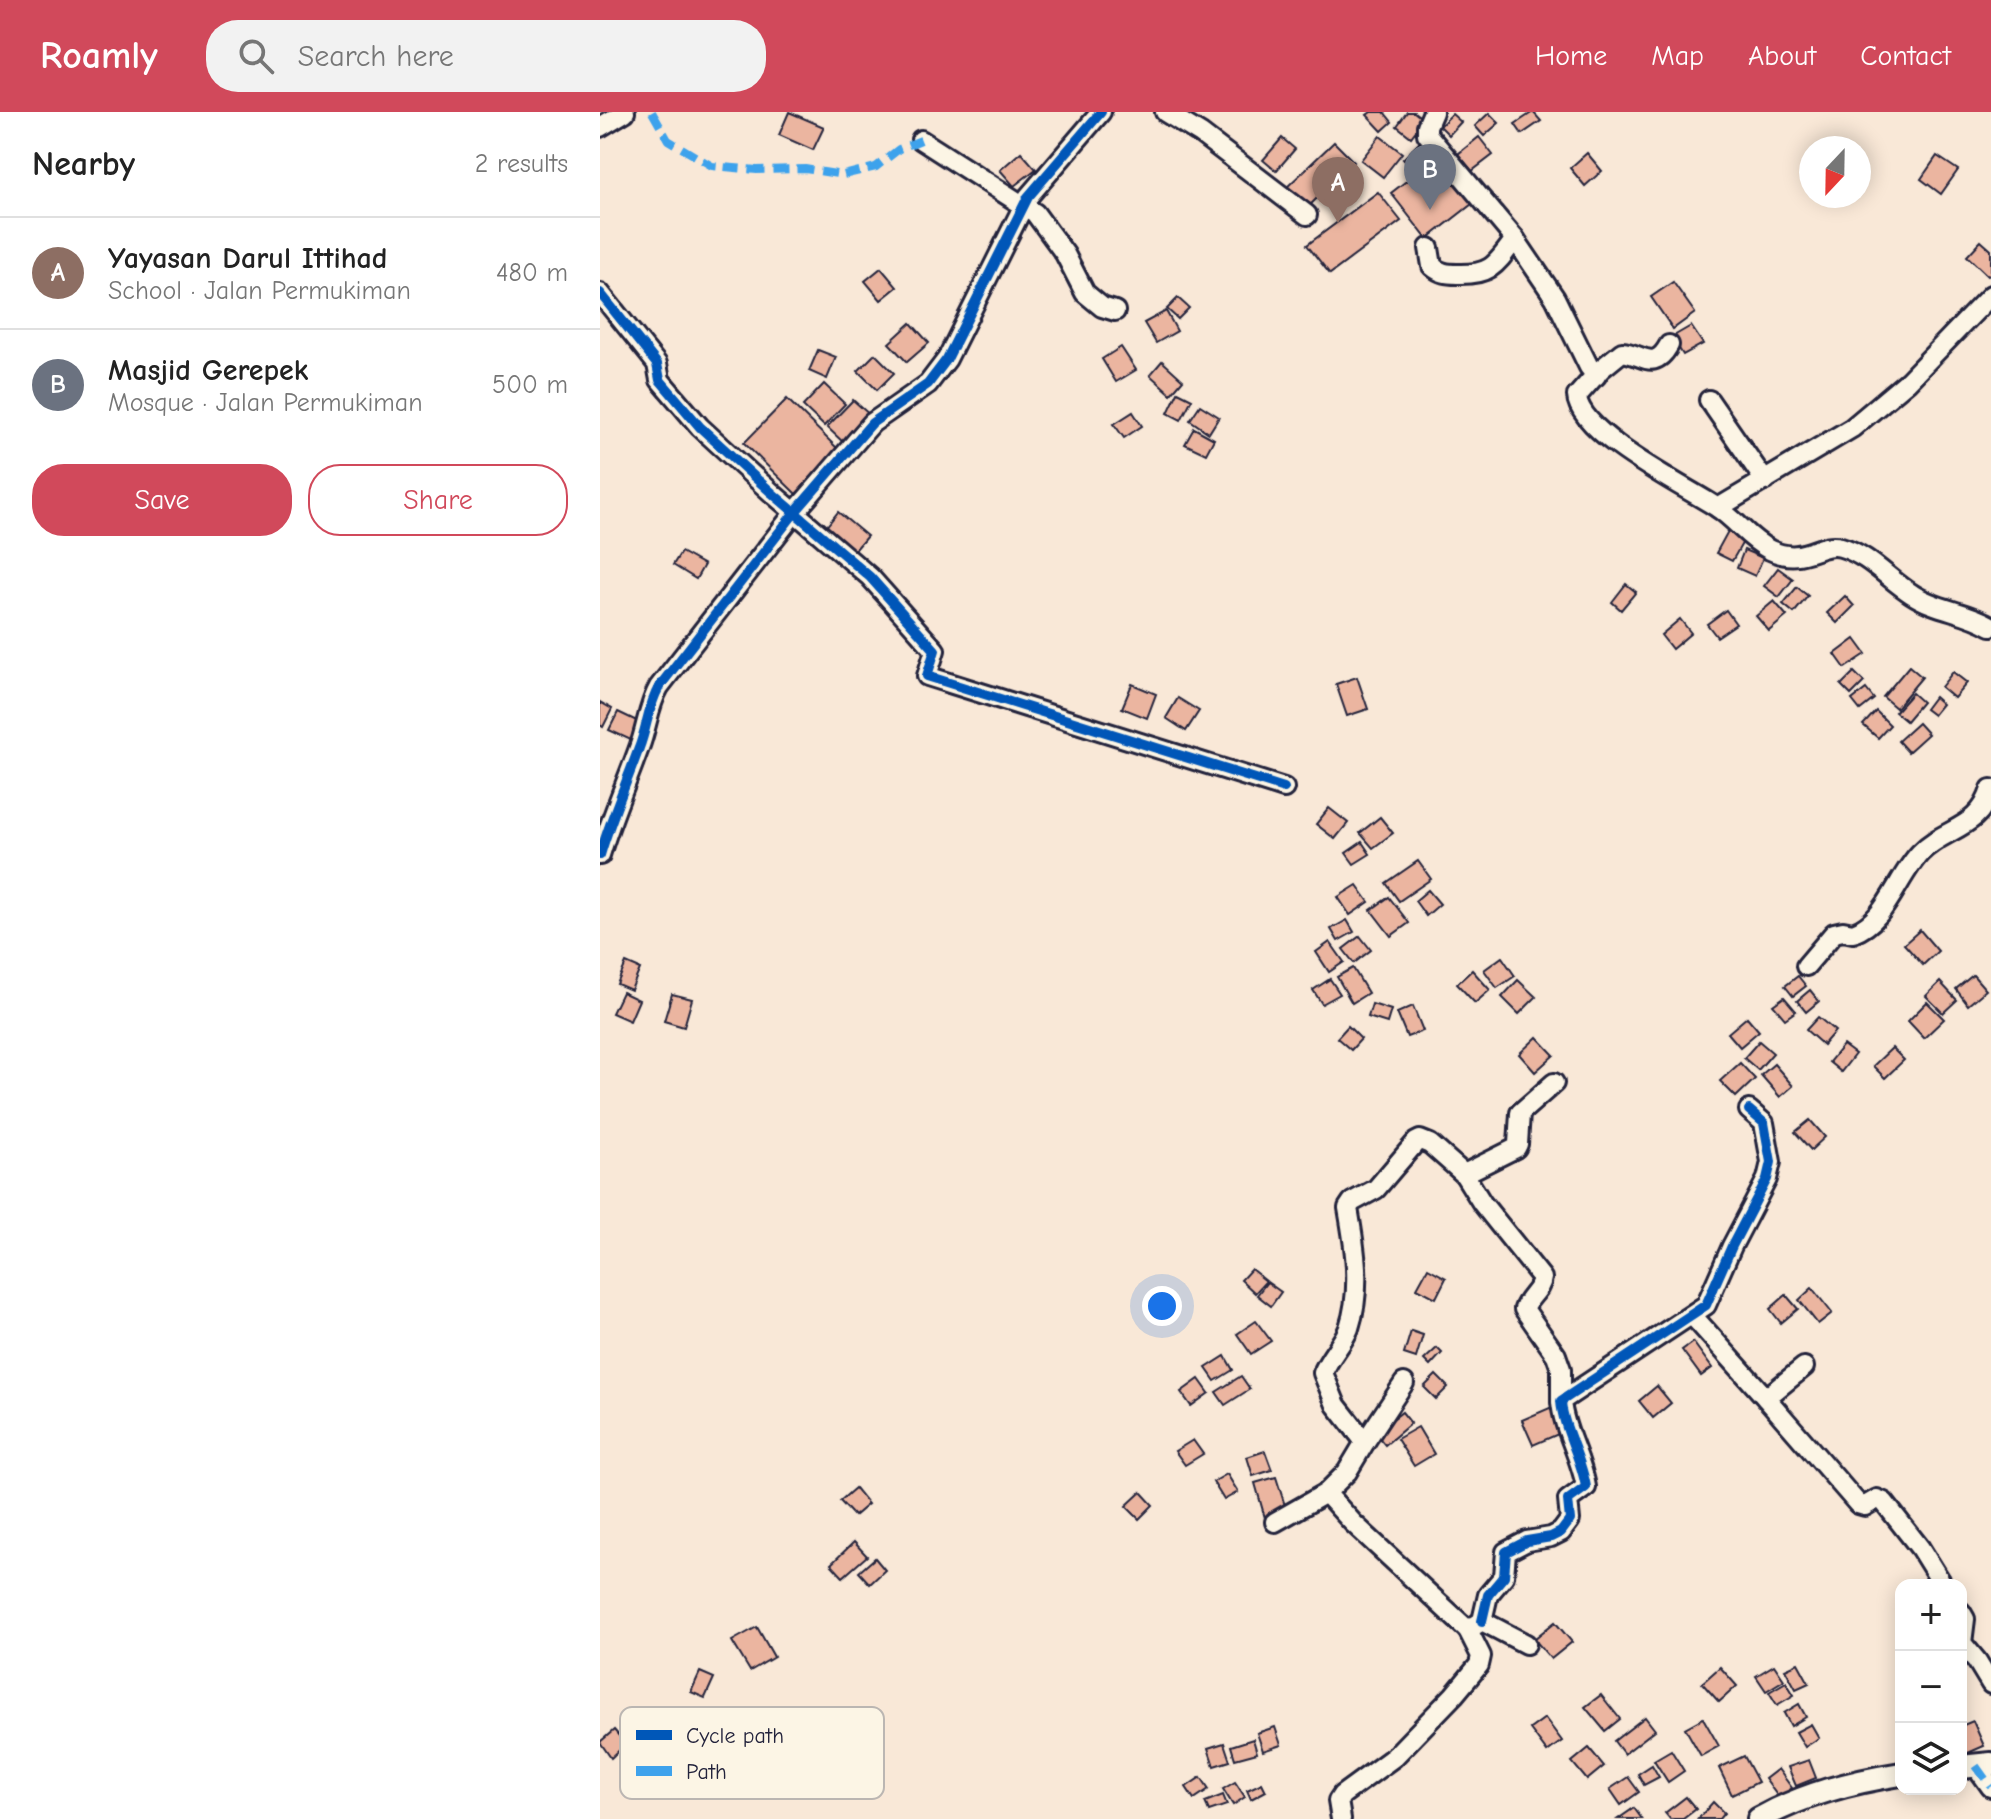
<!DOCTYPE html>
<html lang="en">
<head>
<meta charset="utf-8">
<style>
	body { margin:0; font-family:"Comic Neue",sans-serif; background:#f2f2f2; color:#222 }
	.controls { position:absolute; right:24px; bottom:24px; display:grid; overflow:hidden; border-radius:16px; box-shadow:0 4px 20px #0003 }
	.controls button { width:72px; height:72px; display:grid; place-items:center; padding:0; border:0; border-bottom:2px solid #e0e0e0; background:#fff; color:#222; font:40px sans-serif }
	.compass { position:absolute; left:1199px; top:24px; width:72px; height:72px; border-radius:50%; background:#fff; box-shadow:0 4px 20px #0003; rotate:202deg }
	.you { position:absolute; left:562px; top:1194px; width:28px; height:28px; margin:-20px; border:6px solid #fff; border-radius:50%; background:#1a73e8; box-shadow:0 0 0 12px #1a73e833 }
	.badge { display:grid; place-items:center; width:52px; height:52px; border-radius:50%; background:#d1495b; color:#fff; font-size:26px; font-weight:700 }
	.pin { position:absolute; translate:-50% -66px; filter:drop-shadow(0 2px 4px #0008) }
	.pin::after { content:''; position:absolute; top:42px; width:28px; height:24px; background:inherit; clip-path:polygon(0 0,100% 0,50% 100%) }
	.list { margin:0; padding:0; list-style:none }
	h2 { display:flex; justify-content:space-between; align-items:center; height:104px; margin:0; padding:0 32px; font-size:34px }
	h2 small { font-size:26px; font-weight:400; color:#767676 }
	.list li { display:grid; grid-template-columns:52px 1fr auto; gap:24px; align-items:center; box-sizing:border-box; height:112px; padding:0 32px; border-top:2px solid #e0e0e0 }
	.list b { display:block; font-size:30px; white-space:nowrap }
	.list p { margin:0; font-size:26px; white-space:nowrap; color:#767676 }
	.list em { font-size:26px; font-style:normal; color:#767676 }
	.actions { display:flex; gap:16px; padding:24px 32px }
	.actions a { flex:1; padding:18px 0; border:2px solid #d1495b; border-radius:32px; text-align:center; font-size:28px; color:#d1495b }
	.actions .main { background:#d1495b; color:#fff }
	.icon { flex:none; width:44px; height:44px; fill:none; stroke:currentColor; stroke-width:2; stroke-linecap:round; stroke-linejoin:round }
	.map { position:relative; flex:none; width:1391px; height:1707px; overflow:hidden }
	header { display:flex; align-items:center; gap:48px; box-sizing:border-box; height:112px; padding:0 40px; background:#d1495b; color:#fff }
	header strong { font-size:38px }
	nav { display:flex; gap:44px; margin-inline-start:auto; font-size:28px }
	.search { width:560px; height:72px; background:#f2f2f2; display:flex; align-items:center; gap:20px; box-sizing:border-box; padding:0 28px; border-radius:32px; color:#767676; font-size:30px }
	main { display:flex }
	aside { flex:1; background:#fff }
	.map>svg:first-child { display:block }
	.building { fill:#ebb5a0; stroke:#22223b; stroke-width:2 }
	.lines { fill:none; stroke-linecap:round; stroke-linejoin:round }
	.minor-casing { stroke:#22223b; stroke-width:24 }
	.tertiary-casing { stroke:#22223b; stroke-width:28 }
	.minor { stroke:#fcf5e5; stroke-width:18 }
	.tertiary { stroke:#fcf5e5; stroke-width:22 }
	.quiet { stroke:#3ea2ec; stroke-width:8; stroke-dasharray:16 8; stroke-linecap:butt }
	.cycleway-casing { stroke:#fcf5e5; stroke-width:15 }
	.cycleway { stroke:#0057b8; stroke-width:10 }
	.key { fill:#fcf5e5; stroke:#bbb6b2; stroke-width:2 }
	.key-label { font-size:22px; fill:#22223b }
</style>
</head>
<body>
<header>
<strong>Roamly</strong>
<div class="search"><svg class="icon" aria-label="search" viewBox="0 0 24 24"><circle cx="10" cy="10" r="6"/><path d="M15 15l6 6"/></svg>Search here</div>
<nav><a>Home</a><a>Map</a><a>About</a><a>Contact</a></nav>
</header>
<main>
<aside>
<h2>Nearby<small>2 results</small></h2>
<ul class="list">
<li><span class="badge" style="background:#8d6e63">A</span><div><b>Yayasan Darul Ittihad</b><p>School · Jalan Permukiman</p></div><em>480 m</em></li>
<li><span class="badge" style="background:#6b7280">B</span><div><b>Masjid Gerepek</b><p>Mosque · Jalan Permukiman</p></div><em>500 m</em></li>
</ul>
<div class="actions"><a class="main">Save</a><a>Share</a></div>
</aside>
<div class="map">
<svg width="1391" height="1707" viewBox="0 0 1391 1707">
	<rect width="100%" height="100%" fill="#f9e8d7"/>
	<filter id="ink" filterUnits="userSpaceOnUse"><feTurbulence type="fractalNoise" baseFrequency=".0125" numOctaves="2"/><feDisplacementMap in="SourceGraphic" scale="16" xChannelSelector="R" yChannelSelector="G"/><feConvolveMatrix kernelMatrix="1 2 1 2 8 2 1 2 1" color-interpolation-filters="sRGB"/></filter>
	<g filter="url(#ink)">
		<g class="building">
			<polygon points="189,0 224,15 213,38 179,23"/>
			<polygon points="771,0 784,0 792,10 782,19 767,3"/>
			<polygon points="807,0 814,0 824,8 811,25 797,14"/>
			<polygon points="933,0 941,9 922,22 915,12"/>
			<polygon points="889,1 899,11 884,24 875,14"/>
			<polygon points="852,2 861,10 849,23 840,14"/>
			<polygon points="780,24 802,41 783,65 761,48"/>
			<polygon points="879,25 893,43 872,59 858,42"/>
			<polygon points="682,26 695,37 676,59 663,48"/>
			<polygon points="734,30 754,50 705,98 685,77"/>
			<polygon points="819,31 826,38 810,54 803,47"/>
			<polygon points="421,40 436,57 414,74 400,58"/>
			<polygon points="987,41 1002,59 985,74 970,56"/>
			<polygon points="1337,44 1358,58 1341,82 1321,67"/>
			<polygon points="836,46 872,92 827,127 791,81"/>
			<polygon points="778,80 801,109 730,162 707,133"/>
			<polygon points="1381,129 1391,138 1391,162 1388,164 1367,144"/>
			<polygon points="281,156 297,175 281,188 265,169"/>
			<polygon points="1073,170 1095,201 1073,217 1051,185"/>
			<polygon points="578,186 589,196 578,207 567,197"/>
			<polygon points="566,199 577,219 556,231 544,211"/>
			<polygon points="311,211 329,231 307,250 289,231"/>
			<polygon points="1091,214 1103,232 1083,243 1072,225"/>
			<polygon points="521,235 536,258 516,270 502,247"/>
			<polygon points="218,238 236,245 227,267 209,259"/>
			<polygon points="275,242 294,261 277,278 258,259"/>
			<polygon points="562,249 583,268 571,282 550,263"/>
			<polygon points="224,272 245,292 224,314 203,294"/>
			<polygon points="578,280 592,287 581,308 568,301"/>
			<polygon points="187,287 239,338 196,382 144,331"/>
			<polygon points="253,288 271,304 245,332 227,315"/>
			<polygon points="600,293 619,305 609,321 590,308"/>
			<polygon points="533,300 542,314 524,326 514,312"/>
			<polygon points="594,316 614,327 606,342 585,332"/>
			<polygon points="238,400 267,424 250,444 222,420"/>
			<polygon points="1128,419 1144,428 1132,449 1116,441"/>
			<polygon points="1144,438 1163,446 1155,464 1137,456"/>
			<polygon points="81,440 104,453 96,467 73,453"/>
			<polygon points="1178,456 1193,467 1179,485 1164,474"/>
			<polygon points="1026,472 1036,480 1021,498 1012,490"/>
			<polygon points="1197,475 1208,484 1194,501 1183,492"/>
			<polygon points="1245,484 1254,494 1237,511 1227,501"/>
			<polygon points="1174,489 1187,504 1169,519 1156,504"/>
			<polygon points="1126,498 1136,512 1117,525 1107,512"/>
			<polygon points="1080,507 1091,521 1072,537 1061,523"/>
			<polygon points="1255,527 1266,542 1245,556 1235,542"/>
			<polygon points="1309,554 1322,565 1296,596 1283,585"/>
			<polygon points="1254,560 1264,570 1251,583 1241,573"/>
			<polygon points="1353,560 1367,571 1354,586 1341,575"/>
			<polygon points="757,565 768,597 747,604 736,572"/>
			<polygon points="532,572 556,582 547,606 522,596"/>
			<polygon points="1266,577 1274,587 1260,598 1252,588"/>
			<polygon points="1312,581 1322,590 1306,609 1295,600"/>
			<polygon points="1334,585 1342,592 1333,603 1325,597"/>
			<polygon points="578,586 599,599 586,619 566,606"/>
			<polygon points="0,590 12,597 3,615 0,613"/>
			<polygon points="1276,599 1290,613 1278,626 1263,613"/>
			<polygon points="18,600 41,611 33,629 9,618"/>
			<polygon points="1318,611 1328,622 1308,640 1298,629"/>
			<polygon points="729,696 748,711 735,727 716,712"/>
			<polygon points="780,705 793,721 773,736 760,721"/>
			<polygon points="762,730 770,742 754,752 746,741"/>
			<polygon points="818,749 831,767 799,789 786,771"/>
			<polygon points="757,773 769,790 750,803 738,785"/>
			<polygon points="828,778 840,792 826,804 815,789"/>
			<polygon points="789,785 809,811 791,824 771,798"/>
			<polygon points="747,808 754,820 738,829 731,817"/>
			<polygon points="1320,818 1338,839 1323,853 1304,832"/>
			<polygon points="760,824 771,838 754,851 743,837"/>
			<polygon points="730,830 744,850 729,860 716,840"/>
			<polygon points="902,845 915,864 897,876 884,858"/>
			<polygon points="26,851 40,857 31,878 17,872"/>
			<polygon points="753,856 768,881 752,891 737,865"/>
			<polygon points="872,858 890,878 875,891 857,872"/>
			<polygon points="1373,863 1386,878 1368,893 1356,877"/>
			<polygon points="1198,864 1206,874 1193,884 1185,874"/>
			<polygon points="730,867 740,882 722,892 713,878"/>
			<polygon points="918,868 936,885 919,902 902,885"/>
			<polygon points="1340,870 1357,888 1343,901 1326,884"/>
			<polygon points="1210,878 1219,889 1206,900 1197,889"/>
			<polygon points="22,880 39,888 30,909 12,901"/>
			<polygon points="72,882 92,887 84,915 64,909"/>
			<polygon points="1184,885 1196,899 1185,907 1173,893"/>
			<polygon points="1327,890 1344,907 1324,926 1308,909"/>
			<polygon points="772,892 791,898 787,911 768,905"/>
			<polygon points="813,894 823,919 807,925 797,901"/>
			<polygon points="1147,905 1159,919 1140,935 1128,921"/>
			<polygon points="1218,905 1235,919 1223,933 1206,918"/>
			<polygon points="748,914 761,927 751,938 737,926"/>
			<polygon points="937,925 954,943 935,960 919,942"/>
			<polygon points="1159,929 1173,941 1158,958 1144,946"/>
			<polygon points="1243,933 1255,942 1241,960 1229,950"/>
			<polygon points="1292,936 1304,948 1285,966 1273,954"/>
			<polygon points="1140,951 1155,967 1136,985 1120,969"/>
			<polygon points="1174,952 1193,974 1180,985 1161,963"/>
			<polygon points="1210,1008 1225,1025 1211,1038 1195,1020"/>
			<polygon points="828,1156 846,1166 836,1186 817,1176"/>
			<polygon points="651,1157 666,1169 655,1181 641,1168"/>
			<polygon points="667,1170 681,1180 671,1194 657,1183"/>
			<polygon points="1212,1176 1232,1201 1218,1212 1199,1188"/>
			<polygon points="1186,1183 1198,1197 1181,1211 1170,1197"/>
			<polygon points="656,1209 671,1229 651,1242 637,1222"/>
			<polygon points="811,1219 823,1223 816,1246 804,1242"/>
			<polygon points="1093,1230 1112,1256 1101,1264 1082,1238"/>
			<polygon points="837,1236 842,1241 830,1254 824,1248"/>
			<polygon points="625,1244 633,1258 615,1269 606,1256"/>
			<polygon points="836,1263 848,1275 836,1287 824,1275"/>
			<polygon points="641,1264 650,1277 625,1293 616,1280"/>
			<polygon points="599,1267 609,1281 591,1294 581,1280"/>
			<polygon points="1057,1274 1071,1291 1053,1306 1039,1289"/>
			<polygon points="952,1295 963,1320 933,1333 922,1308"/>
			<polygon points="802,1300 811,1311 785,1333 775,1321"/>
			<polygon points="818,1315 834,1342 814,1354 797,1327"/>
			<polygon points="593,1328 603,1342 585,1353 575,1339"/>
			<polygon points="665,1339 672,1358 653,1364 647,1345"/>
			<polygon points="627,1362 638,1380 624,1388 613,1370"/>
			<polygon points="676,1365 687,1400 665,1406 655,1371"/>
			<polygon points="255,1376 268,1392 254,1404 240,1389"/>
			<polygon points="541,1380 553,1393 539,1407 526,1394"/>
			<polygon points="254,1430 267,1444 243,1465 231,1452"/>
			<polygon points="275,1446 285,1458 270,1472 259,1460"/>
			<polygon points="955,1510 972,1530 951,1547 934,1527"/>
			<polygon points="157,1515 174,1545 150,1559 132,1529"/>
			<polygon points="1198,1551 1209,1571 1196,1577 1185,1557"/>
			<polygon points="1174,1553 1184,1568 1166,1579 1156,1564"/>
			<polygon points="1120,1555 1137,1574 1119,1590 1102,1571"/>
			<polygon points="100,1560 114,1566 105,1586 91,1580"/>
			<polygon points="1186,1570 1194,1583 1177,1593 1169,1580"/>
			<polygon points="1001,1583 1020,1607 1005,1619 985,1595"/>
			<polygon points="1199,1592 1206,1605 1191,1614 1184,1601"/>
			<polygon points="1045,1605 1055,1618 1024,1642 1014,1629"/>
			<polygon points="945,1606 962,1629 947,1640 930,1617"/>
			<polygon points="1103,1606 1119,1634 1101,1644 1085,1616"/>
			<polygon points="1373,1609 1384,1634 1361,1644 1361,1614"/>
			<polygon points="1211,1612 1219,1626 1205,1635 1196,1620"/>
			<polygon points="675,1615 681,1633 663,1639 657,1621"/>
			<polygon points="14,1618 26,1632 11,1646 0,1630"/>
			<polygon points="653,1627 657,1641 635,1647 631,1634"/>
			<polygon points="624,1631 630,1649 614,1654 608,1636"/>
			<polygon points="989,1636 1004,1654 987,1668 972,1650"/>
			<polygon points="1071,1638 1084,1659 1068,1670 1054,1648"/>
			<polygon points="1144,1644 1158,1670 1132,1683 1119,1656"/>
			<polygon points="1209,1648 1216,1666 1196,1674 1188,1655"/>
			<polygon points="1052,1653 1059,1665 1044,1673 1038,1662"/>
			<polygon points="1178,1657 1192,1676 1179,1686 1165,1667"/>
			<polygon points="601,1665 609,1677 594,1687 586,1675"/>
			<polygon points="1028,1665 1039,1680 1021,1693 1010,1677"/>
			<polygon points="635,1670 645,1685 633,1693 623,1677"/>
			<polygon points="662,1671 666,1679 651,1687 647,1678"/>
			<polygon points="623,1683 627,1693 609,1699 605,1690"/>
			<polygon points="1086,1685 1096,1697 1083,1707 1070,1707 1065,1701"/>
			<polygon points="1113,1690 1124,1701 1119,1707 1098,1707"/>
			<polygon points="1034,1696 1042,1707 1018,1707"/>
		</g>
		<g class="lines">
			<g class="minor-casing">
				<g id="minor">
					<polyline points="565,0 601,22 707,103"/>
					<polyline points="833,0 827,14 827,22 915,127 955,186 989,255 996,264"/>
					<polyline points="0,15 25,0"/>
					<polyline points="321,28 435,101 465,142 485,181 502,195 515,199"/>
					<path d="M829,136L832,154C840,161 847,162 857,162C891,163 896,153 915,127"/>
					<polyline points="0,181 57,252 60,268 100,315 172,381 270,465 335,538 327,564 684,676"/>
					<path d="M1069,233C1054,260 1043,242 1022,240L1001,257L977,284C979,322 1086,375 1118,396C1137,409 1149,427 1170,438C1204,454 1218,429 1241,435C1269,443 1288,467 1312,482C1336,498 1366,499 1391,514"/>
					<polyline points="1109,288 1165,369"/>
					<polyline points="1118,396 1252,316 1308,269 1391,183"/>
					<path d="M0,743C11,706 26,672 39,636C47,616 48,594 59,575L195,400L272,311L328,272L347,247L428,85L501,0"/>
					<path d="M1206,854L1234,821L1243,819L1253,821C1286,810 1297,765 1320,741C1345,715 1379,718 1391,677"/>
					<path d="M954,971L920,1001L918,1032L916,1036L864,1062L882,1091L942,1166C941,1178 928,1185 924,1197L956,1243L961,1257V1289"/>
					<polyline points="1092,1203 1166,1286"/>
					<polyline points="1204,1255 1166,1286 1258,1392 1265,1394 1277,1387 1284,1390 1320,1436 1343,1473"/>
					<polyline points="765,1330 804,1271"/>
					<polyline points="726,1381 753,1411 868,1518"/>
					<path d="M675,1410L726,1381L747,1360L765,1330L736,1293L723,1261C729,1245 743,1232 749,1216C762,1176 755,1136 748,1096L752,1090L776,1077L816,1030L820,1028L830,1032L864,1062"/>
					<polyline points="1361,1500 1365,1507 1362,1531 1377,1549 1391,1572"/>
					<path d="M882,1509L888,1483L904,1464L906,1440L927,1429L951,1425L961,1420L970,1408L968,1388L986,1375C981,1344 963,1317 961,1289L1106,1193L1132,1134L1167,1067L1171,1050L1164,1011L1149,998"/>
					<polyline points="1376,1654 1391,1675"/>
					<polyline points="741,1707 738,1689 742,1683 794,1645 854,1583 879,1553 881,1544 868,1518 882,1509 926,1532"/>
				</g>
			</g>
			<g class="tertiary-casing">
				<g id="tertiary">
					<polyline points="1361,1655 1391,1652"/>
					<path d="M1159,1707C1204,1682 1251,1670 1301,1662"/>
				</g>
			</g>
			<use href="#minor" class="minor"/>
			<use href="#tertiary" class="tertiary"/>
			<g class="quiet">
				<polyline points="52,0 68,28 112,54 157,58 205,57 243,63 276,55 299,37 321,28"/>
				<polyline points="1376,1654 1391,1675"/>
			</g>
			<g class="cycleway-casing">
				<g id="cycleway">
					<polyline points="0,181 57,252 60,268 100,315 172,381 270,465 335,538 327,564 684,676"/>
					<path d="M0,743C11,706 26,672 39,636C47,616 48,594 59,575L195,400L272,311L328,272L347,247L428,85L501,0"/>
					<path d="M882,1509L888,1483L904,1464L906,1440L927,1429L951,1425L961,1420L970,1408L968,1388L986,1375C981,1344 963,1317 961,1289L1106,1193L1132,1134L1167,1067L1171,1050L1164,1011L1149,998"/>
				</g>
			</g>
			<use href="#cycleway" class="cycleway"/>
		</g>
	</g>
	<rect x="20" y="1595" width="264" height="92" rx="12" class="key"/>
	<rect x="36" y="1618" width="36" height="10" fill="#0057b8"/>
	<rect x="36" y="1654" width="36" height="10" fill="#3ea2ec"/>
	<g class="key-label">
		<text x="86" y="1631">Cycle path</text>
		<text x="86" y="1667">Path</text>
	</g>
</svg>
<div class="controls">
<button>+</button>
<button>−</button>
<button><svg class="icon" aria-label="layers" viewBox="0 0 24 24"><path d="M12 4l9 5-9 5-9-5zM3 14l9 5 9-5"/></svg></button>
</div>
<svg class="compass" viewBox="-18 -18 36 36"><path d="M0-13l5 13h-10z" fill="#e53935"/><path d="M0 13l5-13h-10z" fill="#767676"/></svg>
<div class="you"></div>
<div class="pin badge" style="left:738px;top:111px;background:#8d6e63">A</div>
<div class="pin badge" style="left:830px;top:98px;background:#6b7280">B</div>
</div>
</main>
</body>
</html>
